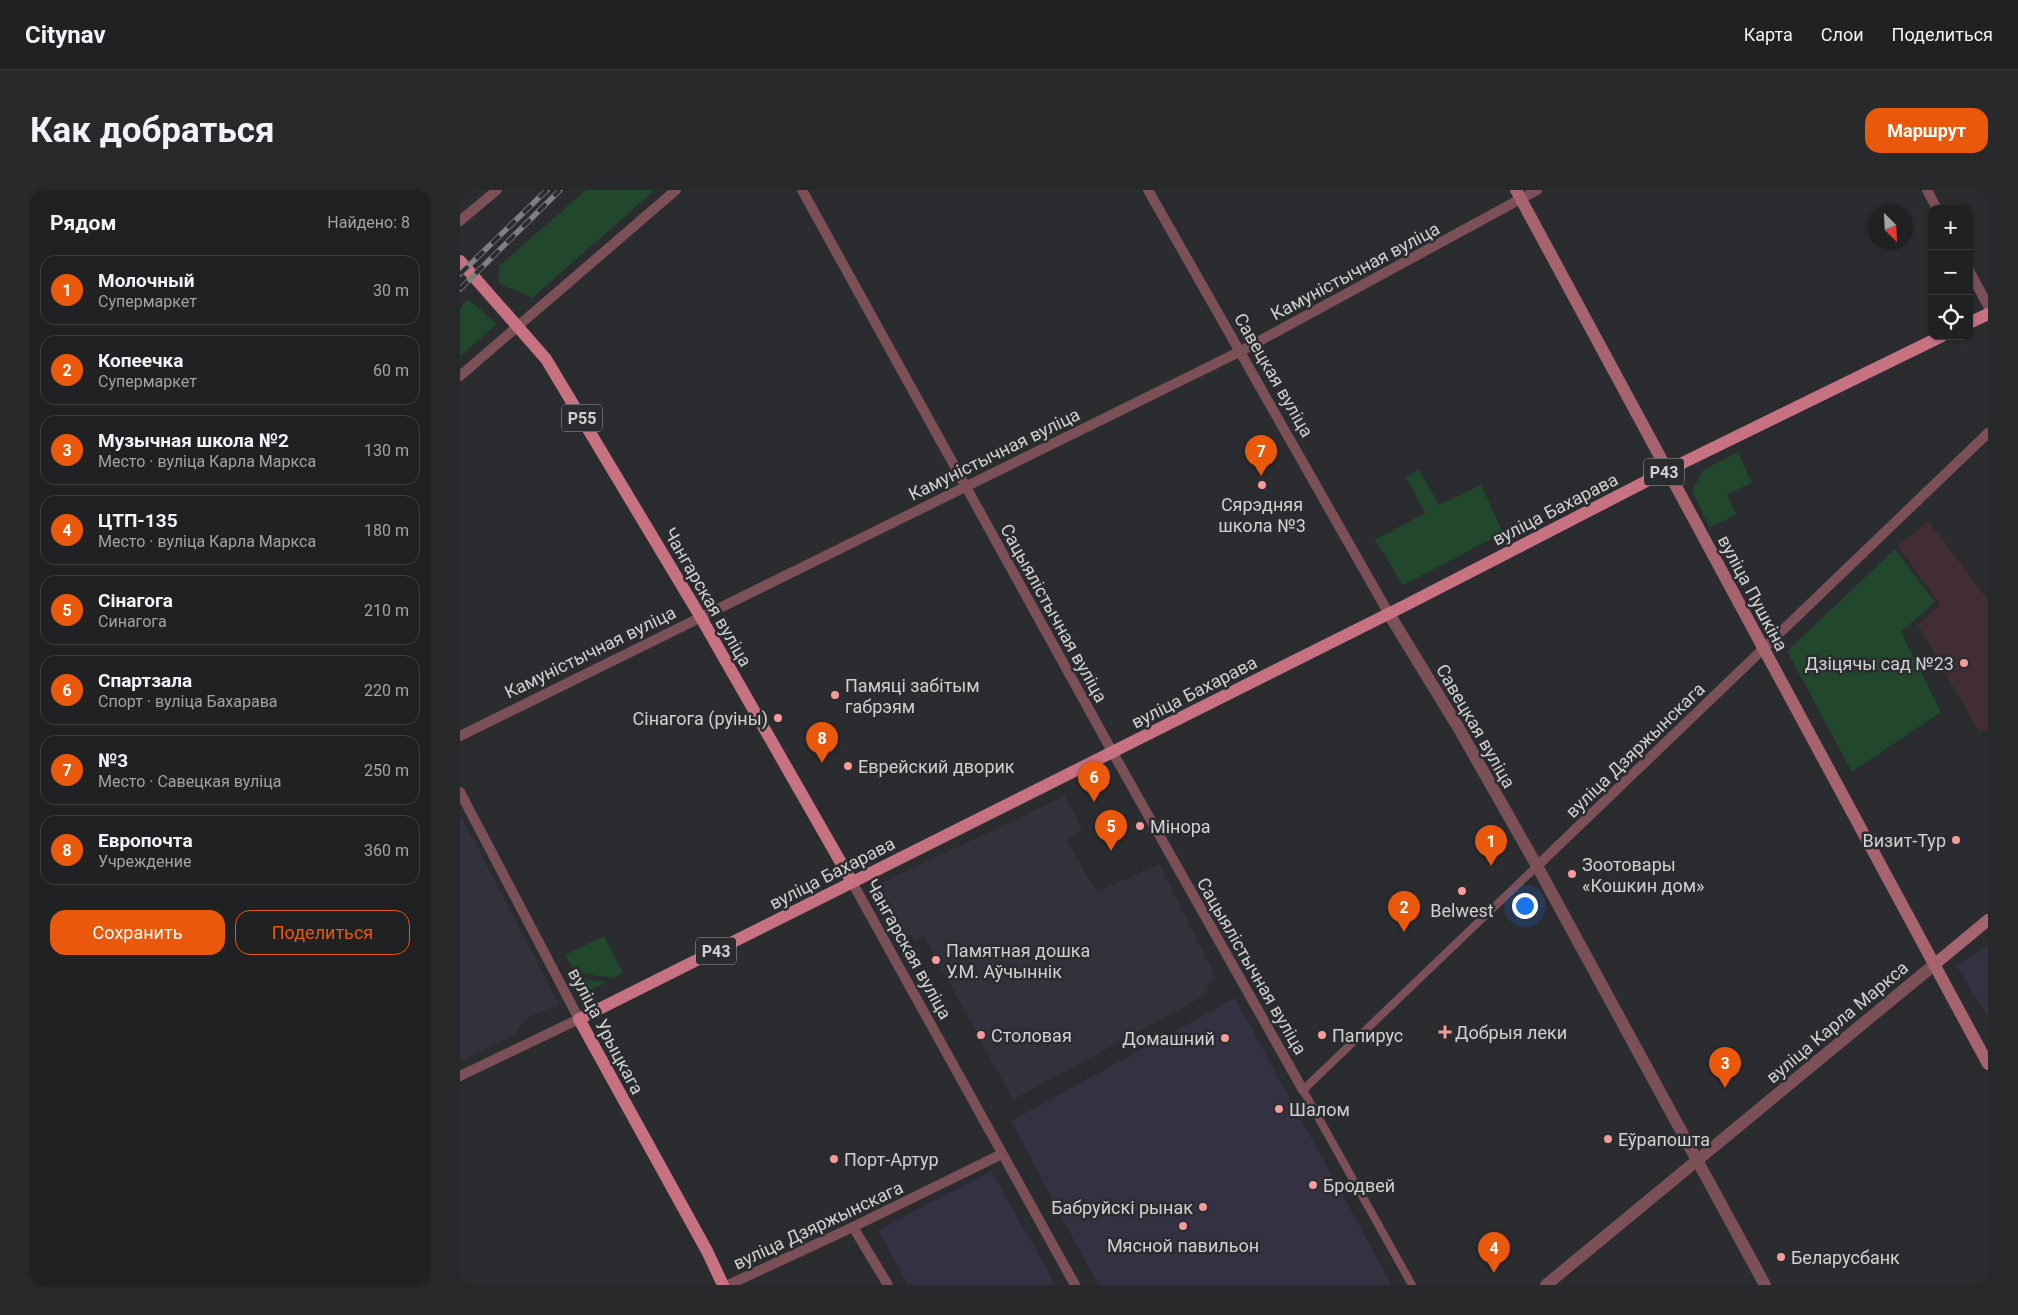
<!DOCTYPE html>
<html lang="ru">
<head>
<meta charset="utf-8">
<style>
	body { margin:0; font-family:Roboto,sans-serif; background:#28292b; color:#f1f3f6 }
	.controls { position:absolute; right:15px; top:15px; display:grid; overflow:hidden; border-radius:10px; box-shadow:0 1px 4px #0004 }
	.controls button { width:45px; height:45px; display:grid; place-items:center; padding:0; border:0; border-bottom:1px solid #3d3e41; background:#202123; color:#f1f3f6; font:25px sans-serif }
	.compass { position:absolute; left:1408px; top:15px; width:45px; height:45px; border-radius:50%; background:#202123; box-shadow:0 1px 4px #0004; rotate:156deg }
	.you { position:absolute; left:1064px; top:715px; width:18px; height:18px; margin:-12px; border:4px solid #fff; border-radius:50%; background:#1a73e8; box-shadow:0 0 0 8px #1a73e833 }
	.badge { display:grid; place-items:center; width:32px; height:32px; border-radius:50%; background:#ea580c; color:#fff; font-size:16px; font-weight:700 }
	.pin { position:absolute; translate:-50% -41px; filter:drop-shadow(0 1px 2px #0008) }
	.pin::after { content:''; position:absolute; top:26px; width:18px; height:15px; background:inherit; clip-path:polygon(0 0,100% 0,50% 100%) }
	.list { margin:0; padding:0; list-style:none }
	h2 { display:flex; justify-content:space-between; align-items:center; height:65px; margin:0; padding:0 20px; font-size:21px }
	h2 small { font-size:16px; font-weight:400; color:#a2a3a6 }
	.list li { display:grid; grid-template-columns:32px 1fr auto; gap:15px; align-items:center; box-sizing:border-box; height:70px; margin:0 10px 10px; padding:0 10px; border:1px solid #3d3e41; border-radius:15px }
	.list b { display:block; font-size:19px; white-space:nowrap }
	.list p { margin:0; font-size:16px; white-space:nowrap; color:#a2a3a6 }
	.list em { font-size:16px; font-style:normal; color:#a2a3a6 }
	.actions { display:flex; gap:10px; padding:15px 20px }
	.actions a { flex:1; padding:11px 0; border:1px solid #ea580c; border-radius:15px; text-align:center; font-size:18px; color:#ea580c }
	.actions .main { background:#ea580c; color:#fff }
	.icon { flex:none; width:28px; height:28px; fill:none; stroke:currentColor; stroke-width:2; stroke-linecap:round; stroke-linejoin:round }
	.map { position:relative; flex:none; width:1528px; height:1095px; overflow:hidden; border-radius:15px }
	header { display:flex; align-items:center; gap:30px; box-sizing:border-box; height:70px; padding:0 25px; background:#202123; border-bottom:1px solid #3d3e41 }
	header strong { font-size:24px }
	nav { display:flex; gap:28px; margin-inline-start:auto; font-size:18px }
	.intro { display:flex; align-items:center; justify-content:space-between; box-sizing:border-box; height:120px; padding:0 30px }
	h1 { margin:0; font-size:35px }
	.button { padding:12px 22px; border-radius:15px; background:#ea580c; color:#fff; font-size:18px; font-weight:700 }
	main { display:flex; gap:30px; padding:0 30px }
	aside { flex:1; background:#202123; border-radius:15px; box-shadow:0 1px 4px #0004 }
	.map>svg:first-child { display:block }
	.commercial { fill:#343142 }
	.built { fill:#31323c }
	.education { fill:#412d33 }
	.green { fill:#21472c }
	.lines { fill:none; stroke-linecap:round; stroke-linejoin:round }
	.pedestrian { stroke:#7b5157; stroke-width:8 }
	.minor { stroke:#7b5157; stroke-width:10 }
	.tertiary { stroke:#7b5157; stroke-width:12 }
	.secondary { stroke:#a6646e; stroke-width:12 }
	.primary { stroke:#c77281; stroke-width:12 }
	.rail-casing { stroke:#7e7f81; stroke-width:5.5 }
	.rail { stroke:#2b2c2f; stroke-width:4; stroke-dasharray:11; stroke-linecap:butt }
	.poi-dot { fill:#f59b9a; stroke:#2b2c2f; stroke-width:2 }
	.labels { text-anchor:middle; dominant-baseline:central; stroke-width:5; stroke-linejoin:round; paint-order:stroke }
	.shield { fill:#2b2c2f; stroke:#9fa0a2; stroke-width:1 }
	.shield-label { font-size:16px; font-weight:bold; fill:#d1d1d3 }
	.street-label { font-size:18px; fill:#d1d1d3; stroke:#2b2c2f }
	.poi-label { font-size:18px; fill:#d1d1d3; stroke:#2b2c2f; text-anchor:start }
</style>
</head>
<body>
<header>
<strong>Citynav</strong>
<nav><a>Карта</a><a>Слои</a><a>Поделиться</a></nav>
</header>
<div class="intro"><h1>Как добраться</h1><a class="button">Маршрут</a></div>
<main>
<aside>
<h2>Рядом<small>Найдено: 8</small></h2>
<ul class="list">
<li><span class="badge">1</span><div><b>Молочный</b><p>Супермаркет</p></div><em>30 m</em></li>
<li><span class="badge">2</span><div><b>Копеечка</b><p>Супермаркет</p></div><em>60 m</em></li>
<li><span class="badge">3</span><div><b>Музычная школа №2</b><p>Место · вуліца Карла Маркса</p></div><em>130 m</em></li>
<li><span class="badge">4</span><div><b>ЦТП-135</b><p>Место · вуліца Карла Маркса</p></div><em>180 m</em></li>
<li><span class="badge">5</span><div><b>Сінагога</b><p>Синагога</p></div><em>210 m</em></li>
<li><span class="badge">6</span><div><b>Спартзала</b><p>Спорт · вуліца Бахарава</p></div><em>220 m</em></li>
<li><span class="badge">7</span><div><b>№3</b><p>Место · Савецкая вуліца</p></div><em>250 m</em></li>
<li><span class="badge">8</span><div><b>Европочта</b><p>Учреждение</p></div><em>360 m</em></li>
</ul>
<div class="actions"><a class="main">Сохранить</a><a>Поделиться</a></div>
</aside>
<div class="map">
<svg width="1528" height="1095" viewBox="0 0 1528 1095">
	<rect width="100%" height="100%" fill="#2b2c2f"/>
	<g class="commercial">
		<polygon points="1528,754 1528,827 1497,777"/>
		<polygon points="775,808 825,900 932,1095 638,1095 551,931"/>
		<polygon points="531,981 596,1095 448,1095 418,1040"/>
	</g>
	<g class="built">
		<polygon points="605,606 622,639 607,651 637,702 699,674 757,790 746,796 749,803 553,910 464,746 454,751 451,745 442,749 417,701 419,694"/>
		<polygon points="0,624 99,814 65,829 56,844 0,871"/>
	</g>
	<polygon class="education" points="1468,331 1528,410 1528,540 1519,542 1458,435 1480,415 1438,356"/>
	<g class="green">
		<polygon points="126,0 195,0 72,108 39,93 39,76"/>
		<polygon points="8,109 37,134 0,166 0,118"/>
		<polygon points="1278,262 1292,293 1267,304 1276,325 1249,337 1232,301 1243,280"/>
		<polygon points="959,280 979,315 1021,295 1043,343 943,395 915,350 965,323 946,287"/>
		<polygon points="1435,359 1475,412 1441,442 1481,522 1392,582 1327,461"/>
		<polygon points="144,746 163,783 153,788 115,782 105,765"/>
		<polygon points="116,788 147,792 124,802"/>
	</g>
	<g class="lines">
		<polyline class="pedestrian" points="952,1095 843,900 1077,676"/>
		<g class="minor">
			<polyline points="342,0 653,563 843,900"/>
			<polyline points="688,0 929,424"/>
			<polyline points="1467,0 1477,19"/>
			<polyline points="0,31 37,0"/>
			<polyline points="1509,80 1528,116"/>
			<polyline points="0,186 216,0"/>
			<polyline points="0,546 781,161 1077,0"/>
			<polyline points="0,602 119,829 0,886"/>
			<polyline points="1077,676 1528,243"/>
			<polyline points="392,692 615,1095"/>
			<polyline points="393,1037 428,1095"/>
			<polyline points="268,1095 393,1037 542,964"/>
		</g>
		<g class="tertiary">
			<polyline points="929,424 998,537 1077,676 1305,1095"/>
			<polyline points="1086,1095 1475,774"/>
		</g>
		<g class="secondary">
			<polyline points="1056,0 1528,874"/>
			<polyline points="1475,774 1528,730"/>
		</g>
		<g class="primary">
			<polyline points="0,71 86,169 240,426 392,692"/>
			<polyline points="1509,133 1528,124"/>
			<polyline points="263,1095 247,1061 119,829 946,415 1208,280 1482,146"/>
		</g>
		<g class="rail-casing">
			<g id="rail">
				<polyline points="0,84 87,0"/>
				<polyline points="0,99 100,0"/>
			</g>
		</g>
		<use href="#rail" class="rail"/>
	</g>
	<g class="poi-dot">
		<circle cx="802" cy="295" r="5"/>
		<circle cx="1504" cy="473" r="5"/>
		<circle cx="375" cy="505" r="5"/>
		<circle cx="318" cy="528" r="5"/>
		<circle cx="388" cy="576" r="5"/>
		<circle cx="680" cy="636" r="5"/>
		<circle cx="1496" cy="650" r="5"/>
		<circle cx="1112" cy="684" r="5"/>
		<circle cx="1002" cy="701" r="5"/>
		<circle cx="476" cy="770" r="5"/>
		<path d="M982.5 834.5h5v5h5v5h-5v5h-5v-5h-5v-5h5z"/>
		<circle cx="521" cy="845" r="5"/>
		<circle cx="862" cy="845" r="5"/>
		<circle cx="765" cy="848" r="5"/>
		<circle cx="819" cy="919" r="5"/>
		<circle cx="1148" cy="949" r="5"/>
		<circle cx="374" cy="969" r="5"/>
		<circle cx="853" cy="995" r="5"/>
		<circle cx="743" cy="1017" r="5"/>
		<circle cx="723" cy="1036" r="5"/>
		<circle cx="1321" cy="1067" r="5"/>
	</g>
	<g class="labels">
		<g class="shield">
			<rect x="102" y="214.5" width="40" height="27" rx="4"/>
			<rect x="1184" y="268.5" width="40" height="27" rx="4"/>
			<rect x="236" y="747.5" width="40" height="27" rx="4"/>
		</g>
		<g class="shield-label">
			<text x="122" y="228">Р55</text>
			<text x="1204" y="282">Р43</text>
			<text x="256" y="761">Р43</text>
		</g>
		<g class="street-label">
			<text transform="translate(895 81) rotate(-28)">Камуністычная вуліца</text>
			<text transform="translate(814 185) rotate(60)">Савецкая вуліца</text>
			<text transform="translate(534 264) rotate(-26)">Камуністычная вуліца</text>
			<text transform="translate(1095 319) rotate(-27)">вуліца Бахарава</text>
			<text transform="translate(1293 403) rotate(62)">вуліца Пушкіна</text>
			<text transform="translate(248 407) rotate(60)">Чангарская вуліца</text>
			<text transform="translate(594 423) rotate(61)">Сацыялістычная вуліца</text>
			<text transform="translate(130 462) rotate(-26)">Камуністычная вуліца</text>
			<text transform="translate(734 502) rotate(-27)">вуліца Бахарава</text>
			<text transform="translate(1016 536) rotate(60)">Савецкая вуліца</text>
			<text transform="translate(1175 560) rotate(-44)">вуліца Дзяржынскага</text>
			<text transform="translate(372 683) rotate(-27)">вуліца Бахарава</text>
			<text transform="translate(449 759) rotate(61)">Чангарская вуліца</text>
			<text transform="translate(792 776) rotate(60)">Сацыялістычная вуліца</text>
			<text transform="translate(1377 832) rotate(-40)">вуліца Карла Маркса</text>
			<text transform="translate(146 841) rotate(62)">вуліца Урыцкага</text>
			<text transform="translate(358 1035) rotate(-25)">вуліца Дзяржынскага</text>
		</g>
		<g class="poi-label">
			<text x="802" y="314" text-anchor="middle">Сярэдняя<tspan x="802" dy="21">школа №3</tspan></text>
			<text x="1494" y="473" text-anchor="end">Дзіцячы сад №23</text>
			<text x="385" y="495">Памяці забітым<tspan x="385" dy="21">габрэям</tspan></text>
			<text x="308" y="528" text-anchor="end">Сінагога (руіны)</text>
			<text x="398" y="576">Еврейский дворик</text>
			<text x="690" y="636">Мінора</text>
			<text x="1486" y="650" text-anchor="end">Визит-Тур</text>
			<text x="1122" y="674">Зоотовары<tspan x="1122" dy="21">«Кошкин дом»</tspan></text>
			<text x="1002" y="720" text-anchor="middle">Belwest</text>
			<text x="486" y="760">Памятная дошка<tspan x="486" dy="21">У.М. Аўчыннік</tspan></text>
			<text x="995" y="842">Добрыя леки</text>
			<text x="531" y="845">Столовая</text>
			<text x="872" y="845">Папирус</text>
			<text x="755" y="848" text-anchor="end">Домашний</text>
			<text x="829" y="919">Шалом</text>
			<text x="1158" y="949">Еўрапошта</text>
			<text x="384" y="969">Порт-Артур</text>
			<text x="863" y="995">Бродвей</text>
			<text x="733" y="1017" text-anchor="end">Бабруйскі рынак</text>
			<text x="723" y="1055" text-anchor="middle">Мясной павильон</text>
			<text x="1331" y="1067">Беларусбанк</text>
		</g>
	</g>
</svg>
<div class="controls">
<button>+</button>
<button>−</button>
<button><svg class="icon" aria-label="locate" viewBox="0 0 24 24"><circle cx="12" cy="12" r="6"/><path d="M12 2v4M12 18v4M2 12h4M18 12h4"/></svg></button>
</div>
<svg class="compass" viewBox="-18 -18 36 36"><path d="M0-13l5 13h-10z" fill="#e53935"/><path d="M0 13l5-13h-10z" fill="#a2a3a6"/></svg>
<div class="you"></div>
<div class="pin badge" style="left:1031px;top:676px">1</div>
<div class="pin badge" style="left:944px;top:742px">2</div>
<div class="pin badge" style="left:1265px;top:898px">3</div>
<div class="pin badge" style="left:1034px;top:1083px">4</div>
<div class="pin badge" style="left:651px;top:661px">5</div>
<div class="pin badge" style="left:634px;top:612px">6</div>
<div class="pin badge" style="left:801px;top:286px">7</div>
<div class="pin badge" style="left:362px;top:573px">8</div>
</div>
</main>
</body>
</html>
